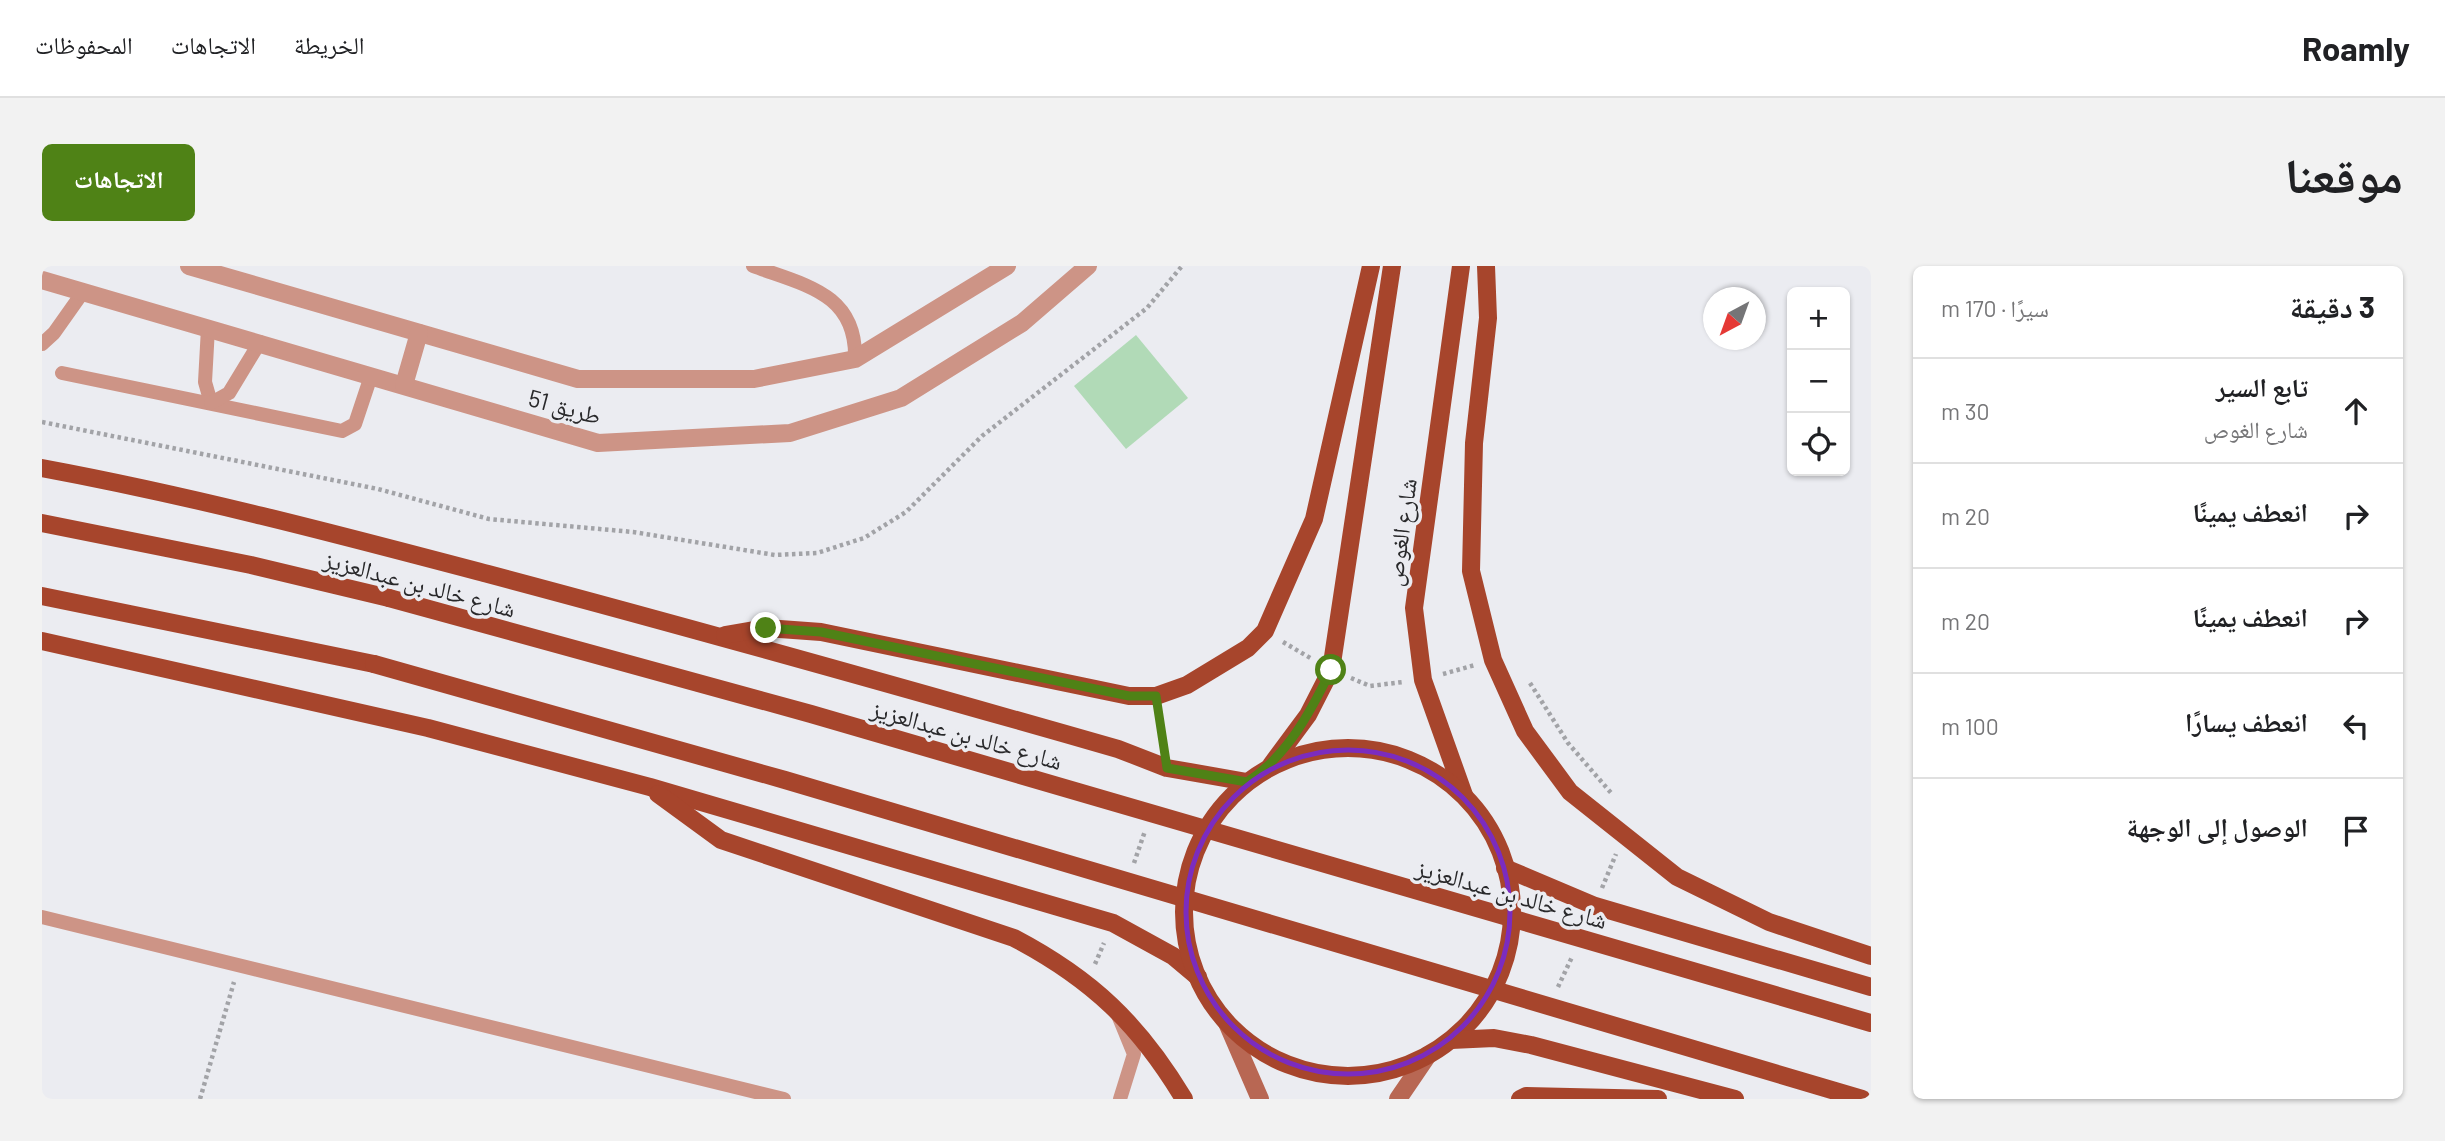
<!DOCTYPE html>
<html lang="ar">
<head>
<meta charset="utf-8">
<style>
	body { margin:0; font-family:Barlow,"Noto Naskh Arabic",sans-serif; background:#f2f2f2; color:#202124; direction:rtl }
	.controls { position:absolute; right:21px; top:21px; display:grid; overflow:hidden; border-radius:10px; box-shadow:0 2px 5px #0004 }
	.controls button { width:63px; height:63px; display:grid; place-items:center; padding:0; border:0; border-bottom:2px solid #e0e0e0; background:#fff; color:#202124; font:35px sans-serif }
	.compass { position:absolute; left:1661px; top:21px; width:63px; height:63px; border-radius:50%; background:#fff; box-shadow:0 2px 5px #0004; rotate:221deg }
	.stop { position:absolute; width:21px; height:21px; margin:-16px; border:5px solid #4f8216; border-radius:50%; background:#fff }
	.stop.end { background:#4f8216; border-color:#fff; box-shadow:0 2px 7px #0008 }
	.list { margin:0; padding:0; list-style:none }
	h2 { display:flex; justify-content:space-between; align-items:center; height:91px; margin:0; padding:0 28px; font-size:30px }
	h2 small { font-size:23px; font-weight:400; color:#757577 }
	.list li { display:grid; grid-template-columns:46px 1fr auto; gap:21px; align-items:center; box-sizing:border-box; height:105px; padding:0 28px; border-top:2px solid #e0e0e0 }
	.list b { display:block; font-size:26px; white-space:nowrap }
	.list p { margin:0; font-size:23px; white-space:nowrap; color:#757577 }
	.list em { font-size:23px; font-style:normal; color:#757577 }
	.icon { flex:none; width:38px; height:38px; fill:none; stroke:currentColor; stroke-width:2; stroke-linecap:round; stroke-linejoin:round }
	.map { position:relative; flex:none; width:1829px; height:833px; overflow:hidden; direction:ltr; border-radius:10px }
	header { display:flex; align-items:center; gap:42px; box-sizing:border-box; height:98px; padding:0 35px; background:#fff; border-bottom:2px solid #e0e0e0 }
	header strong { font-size:33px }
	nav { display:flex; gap:38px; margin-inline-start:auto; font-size:24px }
	.intro { display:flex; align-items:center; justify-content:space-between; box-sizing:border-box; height:168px; padding:0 42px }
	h1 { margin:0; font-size:49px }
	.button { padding:18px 32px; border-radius:10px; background:#4f8216; color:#fff; font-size:24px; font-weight:700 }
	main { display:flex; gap:42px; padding:0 42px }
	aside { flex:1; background:#fff; border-radius:10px; box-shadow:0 2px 5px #0004 }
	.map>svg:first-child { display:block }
	.green { fill:#b1dab7 }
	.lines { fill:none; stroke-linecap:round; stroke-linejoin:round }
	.path { stroke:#a2a3a7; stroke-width:4.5; stroke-dasharray:3.5 3.5; stroke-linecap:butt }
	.service { stroke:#cd9486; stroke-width:14 }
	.tertiary { stroke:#cd9486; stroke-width:18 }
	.secondary { stroke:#b86753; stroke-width:18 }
	.primary { stroke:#a7452c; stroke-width:18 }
	.primary-bridge { stroke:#a7452c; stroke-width:18 }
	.route { stroke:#4f8216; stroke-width:9 }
	.marked { fill:none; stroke:#7b2cbf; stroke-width:5; stroke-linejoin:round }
	.labels { text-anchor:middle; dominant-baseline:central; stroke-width:7; stroke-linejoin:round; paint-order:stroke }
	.street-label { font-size:24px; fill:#29292b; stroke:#ebecf1 }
</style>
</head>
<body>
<header>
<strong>Roamly</strong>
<nav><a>الخريطة</a><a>الاتجاهات</a><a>المحفوظات</a></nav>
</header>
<div class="intro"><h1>موقعنا</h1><a class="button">الاتجاهات</a></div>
<main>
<aside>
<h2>3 دقيقة<small>سيرًا · 170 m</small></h2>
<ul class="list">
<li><svg class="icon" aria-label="ahead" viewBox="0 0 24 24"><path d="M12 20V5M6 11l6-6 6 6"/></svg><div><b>تابع السير</b><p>شارع الغوص</p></div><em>30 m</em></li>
<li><svg class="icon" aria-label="right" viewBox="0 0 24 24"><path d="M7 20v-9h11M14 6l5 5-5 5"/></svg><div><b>انعطف يمينًا</b></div><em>20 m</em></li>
<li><svg class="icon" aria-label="right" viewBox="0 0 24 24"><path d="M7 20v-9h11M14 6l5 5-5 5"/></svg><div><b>انعطف يمينًا</b></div><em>20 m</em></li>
<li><svg class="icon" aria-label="left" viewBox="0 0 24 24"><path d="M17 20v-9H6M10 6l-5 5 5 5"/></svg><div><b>انعطف يسارًا</b></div><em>100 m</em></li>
<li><svg class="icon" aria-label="arrive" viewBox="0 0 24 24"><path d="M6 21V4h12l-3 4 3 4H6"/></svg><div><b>الوصول إلى الوجهة</b></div></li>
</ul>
</aside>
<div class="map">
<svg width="1829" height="833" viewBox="0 0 1829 833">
	<rect width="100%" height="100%" fill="#ebecf1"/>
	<polygon class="green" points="1094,69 1146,132 1084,183 1032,120"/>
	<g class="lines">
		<g class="path">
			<polyline points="0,156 336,223 447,253 591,266 733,289 775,287 822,272 864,246 940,170 1105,42 1140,0"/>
			<polyline points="1241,376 1270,393"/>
			<polyline points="1401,408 1433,399"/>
			<polyline points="1309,412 1328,420 1361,416"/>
			<polyline points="1488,417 1526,477 1570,528"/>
			<polyline points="1117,451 1121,477"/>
			<polyline points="1092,597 1103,565"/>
			<polyline points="1560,622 1574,588"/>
			<polyline points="1053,698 1062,677"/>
			<polyline points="1516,721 1530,691"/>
			<polyline points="158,833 192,716"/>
		</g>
		<g class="service">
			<path d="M711,0C762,19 815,27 813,93"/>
			<polyline points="166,62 163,116 169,137"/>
			<polyline points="0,78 12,67 41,26"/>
			<polyline points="20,107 300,165 313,158 329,110"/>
			<polyline points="169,137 187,127 218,76"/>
			<polyline points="0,651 742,833"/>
			<polyline points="1076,749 1092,788 1078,833"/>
		</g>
		<g class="tertiary">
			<polyline points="147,0 536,113 712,113 813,93 965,0"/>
			<polyline points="0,14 556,177 748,167 859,132 980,57 1046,0"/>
			<polyline points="362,119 377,67"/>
		</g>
		<g class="secondary">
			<polyline points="1185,757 1218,833"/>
			<polyline points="1356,833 1386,789"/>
		</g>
		<g class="primary">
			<polyline points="1419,0 1372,342 1381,414 1422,529"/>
			<polyline points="1444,0 1446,52 1432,177 1429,305 1451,394 1483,465 1528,526 1635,611 1727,656 1829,690"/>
			<path d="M0,202C151,230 298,269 446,308C657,364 866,423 1076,483L1125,502L1205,516"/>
			<polyline points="0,257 209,299 347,332"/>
			<polyline points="0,330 332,398"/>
			<polyline points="683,369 724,362 779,366 1087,430 1114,430 1145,419 1206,382 1223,365 1272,253 1329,0"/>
			<polyline points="0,375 386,462 608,521 1071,657 1131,690 1156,711"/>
			<circle cx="1306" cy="646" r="164"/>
			<polyline points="1229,499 1266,449 1289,404 1350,0"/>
			<path d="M616,528L679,574L972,672C1050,713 1097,758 1142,833"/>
			<polyline points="1463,602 1553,640 1829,721"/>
			<polyline points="1409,774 1452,772 1489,779 1693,833"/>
			<polyline points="1478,833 1484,830 1616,833"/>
		</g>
		<g class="primary-bridge">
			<polyline points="347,332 769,448 1829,757"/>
			<polyline points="332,398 743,514 1820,833"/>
		</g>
	</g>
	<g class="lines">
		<path class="route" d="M724,362L779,366L1087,430H1114L1125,502L1205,516C1245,490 1268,447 1289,404"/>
	</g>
	<path class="marked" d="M1144 646a162 162 0 1 1 324 0a162 162 0 1 1-324 0Z"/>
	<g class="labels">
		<g class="street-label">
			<text transform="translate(523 140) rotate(15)">طريق 51</text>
			<text transform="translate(1358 266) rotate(-82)">شارع الغوص</text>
			<text transform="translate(378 317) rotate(15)">شارع خالد بن عبدالعزيز</text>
			<text transform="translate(925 468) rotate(16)">شارع خالد بن عبدالعزيز</text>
			<text transform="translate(1470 627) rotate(16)">شارع خالد بن عبدالعزيز</text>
		</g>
	</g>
</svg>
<div class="controls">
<button>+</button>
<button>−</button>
<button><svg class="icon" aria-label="locate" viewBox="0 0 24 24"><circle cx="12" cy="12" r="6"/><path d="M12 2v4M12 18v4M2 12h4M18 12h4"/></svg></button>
</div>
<svg class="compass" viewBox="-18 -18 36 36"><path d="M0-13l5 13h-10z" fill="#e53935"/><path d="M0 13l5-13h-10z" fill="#757577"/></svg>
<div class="stop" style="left:1289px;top:404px"></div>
<div class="stop end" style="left:724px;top:362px"></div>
</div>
</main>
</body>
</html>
